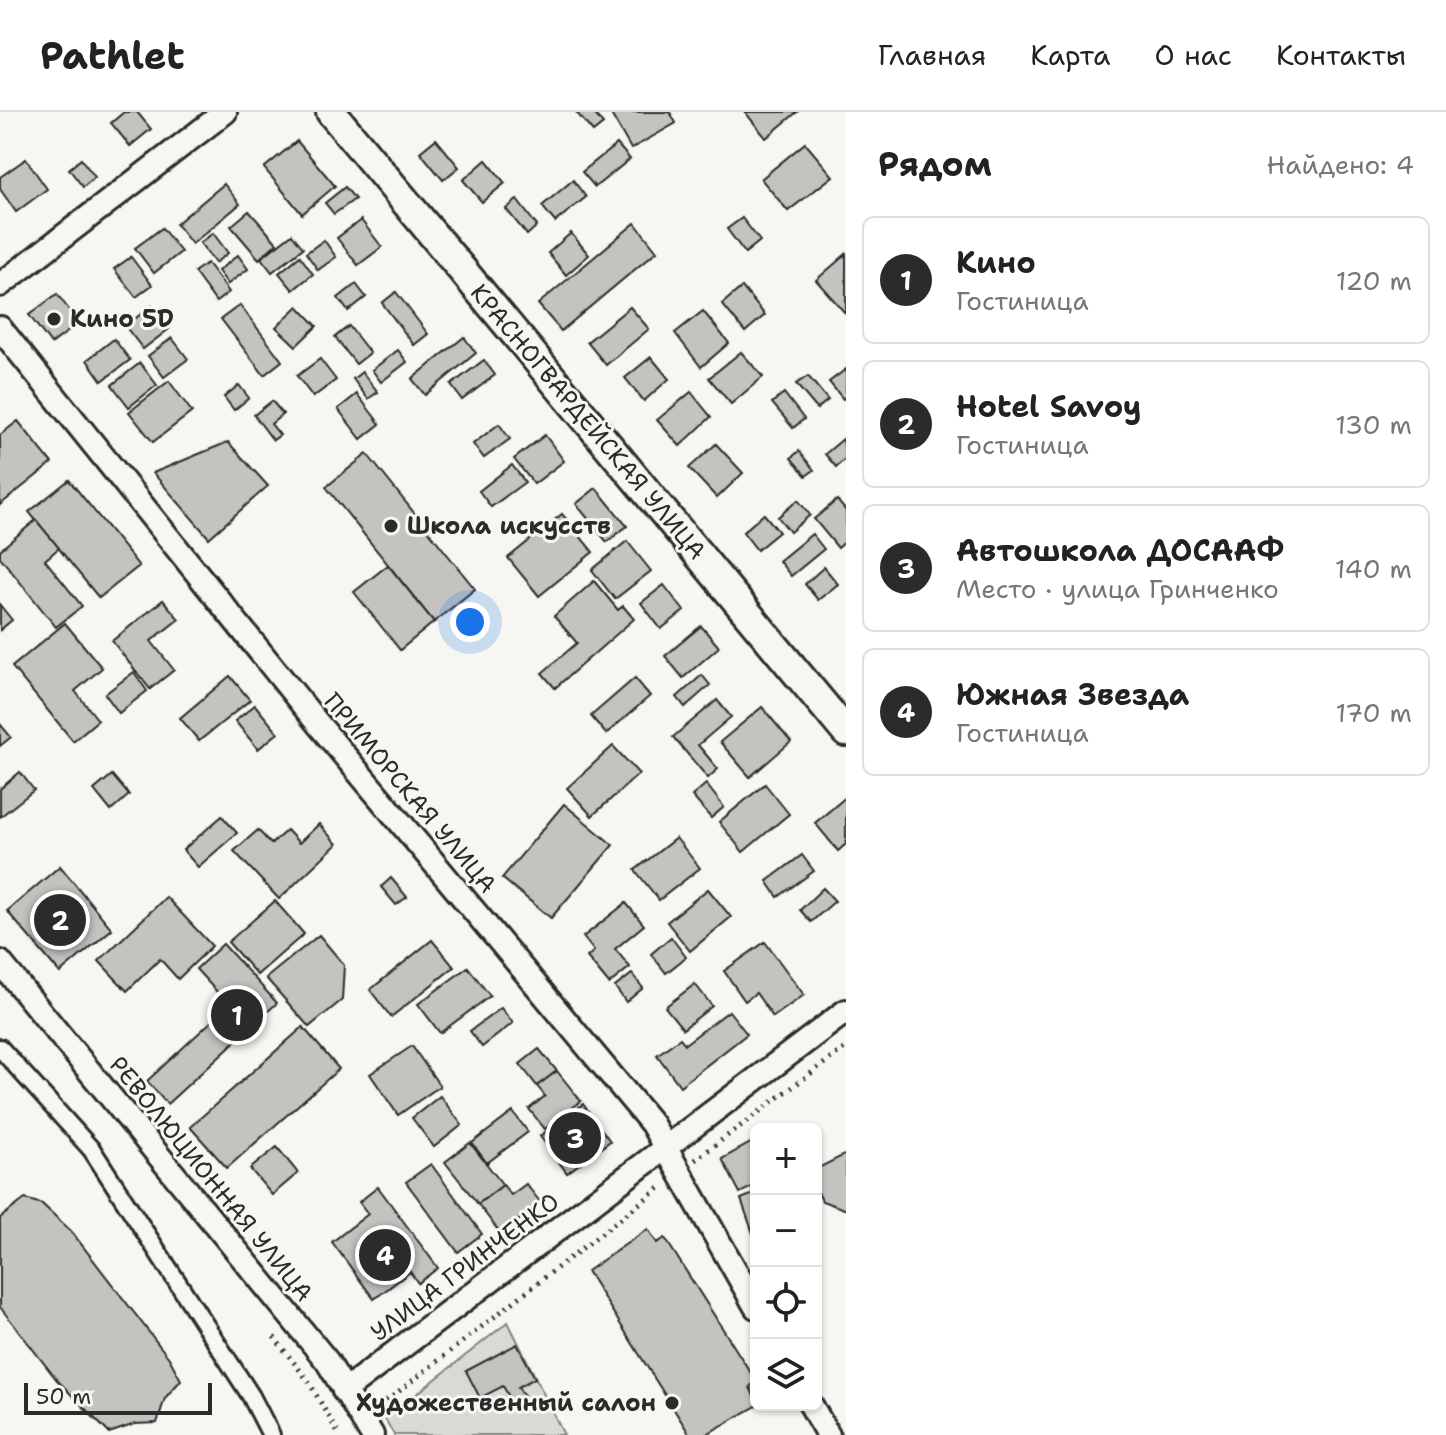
<!DOCTYPE html>
<html lang="ru">
<head>
<meta charset="utf-8">
<style>
	body { margin:0; font-family:"Shantell Sans",sans-serif; background:#f2f2f2; color:#222 }
	.controls { position:absolute; right:24px; bottom:24px; display:grid; overflow:hidden; border-radius:12px; box-shadow:0 2px 6px #0004 }
	.controls button { width:72px; height:72px; display:grid; place-items:center; padding:0; border:0; border-bottom:2px solid #e0e0e0; background:#fff; color:#222; font:40px sans-serif }
	.scale { position:absolute; left:24px; bottom:20px; width:188px; box-sizing:border-box; padding-left:8px; border:4px solid #2b2b2b; border-top:0; font-size:22px; line-height:28px; white-space:nowrap; color:#2b2b2b; -webkit-text-stroke:6px #f6f6f2; paint-order:stroke }
	.you { position:absolute; left:470px; top:510px; width:28px; height:28px; margin:-20px; border:6px solid #fff; border-radius:50%; background:#1a73e8; box-shadow:0 0 0 12px #1a73e833 }
	.badge { display:grid; place-items:center; width:52px; height:52px; border-radius:50%; background:#2b2b2b; color:#fff; font-size:26px; font-weight:700 }
	.pin { position:absolute; translate:-50% -50%; border:4px solid #fff; box-shadow:0 2px 8px #0006 }
	.list { margin:0; padding:0; list-style:none }
	h2 { display:flex; justify-content:space-between; align-items:center; height:104px; margin:0; padding:0 32px; font-size:34px }
	h2 small { font-size:26px; font-weight:400; color:#767676 }
	.list li { display:grid; grid-template-columns:52px 1fr auto; gap:24px; align-items:center; box-sizing:border-box; height:128px; margin:0 16px 16px; padding:0 16px; border:2px solid #e0e0e0; border-radius:12px }
	.list b { display:block; font-size:30px; white-space:nowrap }
	.list p { margin:0; font-size:26px; white-space:nowrap; color:#767676 }
	.list em { font-size:26px; font-style:normal; color:#767676 }
	.icon { flex:none; width:44px; height:44px; fill:none; stroke:currentColor; stroke-width:2; stroke-linecap:round; stroke-linejoin:round }
	.map { position:relative; flex:none; width:846px; height:1323px; overflow:hidden }
	header { display:flex; align-items:center; gap:48px; box-sizing:border-box; height:112px; padding:0 40px; background:#fff; border-bottom:2px solid #e0e0e0 }
	header strong { font-size:38px }
	nav { display:flex; gap:44px; margin-inline-start:auto; font-size:28px }
	main { display:flex }
	aside { flex:1; background:#fff }
	.map>svg:first-child { display:block }
	.green { fill:#d9d9d5; stroke:#828280; stroke-width:2 }
	.building { fill:#c3c3c0; stroke:#2b2b2b; stroke-width:2 }
	.lines { fill:none; stroke-linecap:round; stroke-linejoin:round }
	.pedestrian-casing { stroke:#2b2b2b; stroke-width:22 }
	.minor-casing { stroke:#2b2b2b; stroke-width:28 }
	.tertiary-casing { stroke:#2b2b2b; stroke-width:34 }
	.path { stroke:#2b2b2b; stroke-width:5; stroke-dasharray:2 6; stroke-linecap:butt }
	.pedestrian { stroke:#f6f6f2; stroke-width:16 }
	.minor { stroke:#f6f6f2; stroke-width:22 }
	.tertiary { stroke:#f6f6f2; stroke-width:28 }
	.poi-dot { fill:#2b2b2b; stroke:#f6f6f2; stroke-width:3 }
	.labels { text-anchor:middle; dominant-baseline:central; stroke-width:6; stroke-linejoin:round; paint-order:stroke }
	.poi-label { font-size:24px; font-weight:bold; fill:#2b2b2b; stroke:#f6f6f2; text-anchor:start }
	.street-label { font-size:24px; fill:#2b2b2b; stroke:#f6f6f2 }
</style>
</head>
<body>
<header>
<strong>Pathlet</strong>
<nav><a>Главная</a><a>Карта</a><a>О нас</a><a>Контакты</a></nav>
</header>
<main>
<div class="map">
<svg width="846" height="1323" viewBox="0 0 846 1323">
	<rect width="100%" height="100%" fill="#f6f6f2"/>
	<filter id="ink" filterUnits="userSpaceOnUse"><feTurbulence type="fractalNoise" baseFrequency=".0125" numOctaves="2"/><feDisplacementMap in="SourceGraphic" scale="16" xChannelSelector="R" yChannelSelector="G"/><feConvolveMatrix kernelMatrix="1 2 1 2 8 2 1 2 1" color-interpolation-filters="sRGB"/></filter>
	<g filter="url(#ink)">
		<polygon class="green" points="508,1210 564,1323 394,1323 385,1307"/>
		<g class="building">
			<polygon points="124,0 137,0 151,17 130,34 111,11"/>
			<polygon points="576,0 593,0 603,12 593,20"/>
			<polygon points="614,0 670,0 676,11 631,37 611,2"/>
			<polygon points="745,0 797,0 766,26"/>
			<polygon points="436,27 459,55 443,68 420,40"/>
			<polygon points="297,29 335,74 302,102 264,56"/>
			<polygon points="805,31 833,64 788,99 761,67"/>
			<polygon points="617,32 630,47 595,75 582,60"/>
			<polygon points="26,47 47,77 16,100 0,77 0,65"/>
			<polygon points="81,47 95,65 83,75 69,57"/>
			<polygon points="486,48 505,71 482,90 463,68"/>
			<polygon points="573,68 586,85 555,110 542,94"/>
			<polygon points="224,72 240,92 192,132 176,112"/>
			<polygon points="345,75 355,87 334,102 325,91"/>
			<polygon points="517,88 537,114 527,123 506,97"/>
			<polygon points="249,99 277,131 259,147 231,114"/>
			<polygon points="742,106 760,129 745,141 727,117"/>
			<polygon points="361,108 382,135 358,153 337,126"/>
			<polygon points="635,111 657,139 561,219 538,192"/>
			<polygon points="162,116 181,140 154,161 135,136"/>
			<polygon points="213,121 228,141 215,151 200,131"/>
			<polygon points="571,121 589,143 566,163 548,141"/>
			<polygon points="292,122 303,136 272,160 261,146"/>
			<polygon points="324,128 336,145 318,158 306,141"/>
			<polygon points="846,142 846,202 816,168"/>
			<polygon points="238,143 248,157 228,172 218,159"/>
			<polygon points="300,144 313,162 293,178 279,161"/>
			<polygon points="131,145 152,173 136,185 114,157"/>
			<polygon points="207,151 229,180 216,190 194,160"/>
			<polygon points="356,172 366,185 348,199 338,186"/>
			<polygon points="742,175 765,203 745,220 722,192"/>
			<polygon points="396,180 428,222 414,233 382,191"/>
			<polygon points="57,182 79,211 51,232 29,203"/>
			<polygon points="240,193 282,249 264,263 221,207"/>
			<polygon points="152,194 169,217 143,237 125,214"/>
			<polygon points="298,194 317,214 296,234 276,215"/>
			<polygon points="630,195 649,217 606,253 587,230"/>
			<polygon points="703,199 729,231 701,255 675,221"/>
			<polygon points="349,214 370,241 356,252 335,225"/>
			<polygon points="464,225 476,241 425,283 412,267"/>
			<polygon points="172,226 188,247 164,265 148,244"/>
			<polygon points="114,227 130,248 102,269 87,248"/>
			<polygon points="398,238 407,250 381,270 372,258"/>
			<polygon points="741,240 763,265 731,292 709,266"/>
			<polygon points="651,245 669,267 644,289 625,266"/>
			<polygon points="320,247 336,268 313,285 297,264"/>
			<polygon points="484,248 495,263 462,288 451,273"/>
			<polygon points="140,251 157,273 129,295 112,273"/>
			<polygon points="846,257 846,284 843,287 829,270"/>
			<polygon points="362,260 378,280 368,287 353,267"/>
			<polygon points="808,264 828,288 817,297 796,272"/>
			<polygon points="169,269 192,300 153,330 129,300"/>
			<polygon points="239,273 249,286 234,298 224,285"/>
			<polygon points="691,280 711,305 680,334 657,308"/>
			<polygon points="784,281 804,307 793,316 772,291"/>
			<polygon points="357,282 380,312 361,327 338,297"/>
			<polygon points="272,289 283,302 271,312 280,323 273,328 254,303"/>
			<polygon points="18,309 52,351 0,393 0,323"/>
			<polygon points="499,312 510,327 484,346 473,332"/>
			<polygon points="545,323 564,349 534,372 514,347"/>
			<polygon points="843,327 846,346 836,355 825,342"/>
			<polygon points="228,330 268,374 209,426 153,361"/>
			<polygon points="716,332 743,361 717,386 689,356"/>
			<polygon points="799,339 814,358 806,364 791,346"/>
			<polygon points="367,342 475,477 434,510 326,375"/>
			<polygon points="512,353 525,370 491,395 479,379"/>
			<polygon points="69,368 139,454 99,486 29,400"/>
			<polygon points="596,376 627,414 607,430 576,392"/>
			<polygon points="798,388 810,403 790,420 778,405"/>
			<polygon points="837,388 846,399 846,429 838,436 814,407"/>
			<polygon points="562,402 593,440 539,484 508,446"/>
			<polygon points="764,402 779,420 757,438 743,420"/>
			<polygon points="36,408 59,436 45,448 82,494 56,515 0,445 0,438"/>
			<polygon points="812,422 824,437 791,464 779,449"/>
			<polygon points="627,429 651,459 615,487 592,458"/>
			<polygon points="388,453 434,510 400,538 354,480"/>
			<polygon points="824,455 838,472 818,488 805,472"/>
			<polygon points="594,469 618,498 623,494 634,507 555,576 542,561 577,531 554,504"/>
			<polygon points="664,473 684,499 661,517 641,491"/>
			<polygon points="163,488 179,507 151,529 174,558 150,577 112,529"/>
			<polygon points="0,493 12,508 0,518"/>
			<polygon points="65,511 102,556 75,579 98,608 73,629 12,555"/>
			<polygon points="701,514 719,535 683,566 665,544"/>
			<polygon points="134,560 147,579 119,601 105,582"/>
			<polygon points="702,563 710,573 685,595 677,585"/>
			<polygon points="230,564 250,588 199,629 180,606"/>
			<polygon points="635,566 650,584 606,622 591,604"/>
			<polygon points="717,588 731,605 698,633 718,657 708,666 673,625"/>
			<polygon points="255,593 278,621 258,637 235,609"/>
			<polygon points="762,595 791,630 750,665 720,630"/>
			<polygon points="0,612 11,625 0,634"/>
			<polygon points="613,634 639,662 592,704 567,676"/>
			<polygon points="20,660 34,678 0,705 0,677"/>
			<polygon points="112,663 129,683 111,699 94,678"/>
			<polygon points="706,672 724,695 711,706 692,684"/>
			<polygon points="765,672 789,702 743,740 719,710"/>
			<polygon points="846,685 846,732 838,739 815,711"/>
			<polygon points="564,692 613,733 551,806 502,766"/>
			<polygon points="222,704 237,721 198,755 183,738"/>
			<polygon points="319,712 337,732 279,787 234,739 258,718 271,732 287,718 299,731"/>
			<polygon points="676,726 700,756 659,788 635,758"/>
			<polygon points="802,743 814,759 778,785 767,769"/>
			<polygon points="60,754 112,817 60,861 7,799"/>
			<polygon points="391,766 407,785 396,793 381,775"/>
			<polygon points="823,776 835,789 811,810 800,798"/>
			<polygon points="708,777 731,805 690,839 667,810"/>
			<polygon points="166,785 212,834 178,867 160,847 127,879 99,849"/>
			<polygon points="275,789 304,822 257,863 228,830"/>
			<polygon points="626,791 644,813 615,837 630,855 609,872 587,845 594,839 583,825"/>
			<polygon points="319,823 344,853 342,888 309,915 266,866"/>
			<polygon points="671,825 686,845 666,861 651,842"/>
			<polygon points="432,828 454,855 391,905 370,878"/>
			<polygon points="765,830 804,883 773,905 756,881 745,889 724,859"/>
			<polygon points="223,832 277,891 167,992 147,969 229,893 196,857"/>
			<polygon points="468,855 490,884 440,921 418,892"/>
			<polygon points="632,862 643,876 626,890 615,875"/>
			<polygon points="695,872 712,894 683,917 665,895"/>
			<polygon points="501,896 513,911 482,935 470,919"/>
			<polygon points="729,899 747,922 680,974 657,943 680,926 685,932"/>
			<polygon points="303,915 339,957 227,1056 190,1015"/>
			<polygon points="412,934 440,974 398,1003 370,962"/>
			<polygon points="539,937 557,959 537,974 520,952"/>
			<polygon points="557,959 581,989 545,1017 529,997 545,984 537,974"/>
			<polygon points="440,984 462,1013 434,1035 412,1006"/>
			<polygon points="583,992 610,1029 567,1061 540,1024"/>
			<polygon points="513,1000 528,1020 487,1051 472,1031"/>
			<polygon points="756,1028 756,1073 740,1081 722,1047"/>
			<polygon points="470,1031 503,1073 478,1092 445,1050"/>
			<polygon points="277,1035 298,1061 272,1083 250,1057"/>
			<polygon points="846,1042 846,1097 844,1097 822,1089 816,1076 816,1057"/>
			<polygon points="431,1052 482,1122 458,1140 406,1070"/>
			<polygon points="526,1072 541,1091 501,1122 478,1092 503,1073 511,1083"/>
			<polygon points="378,1075 438,1156 418,1171 410,1160 374,1187 332,1130 368,1102 359,1090"/>
			<polygon points="756,1081 756,1130 741,1087"/>
			<polygon points="25,1087 42,1092 71,1119 169,1246 181,1268 165,1286 157,1311 135,1312 109,1321 57,1268 0,1195 0,1106"/>
			<polygon points="648,1117 657,1131 665,1126 756,1269 750,1275 758,1293 705,1323 690,1323 587,1159"/>
			<polygon points="517,1232 535,1266 518,1275 524,1284 512,1290 503,1274 480,1286 466,1259"/>
		</g>
		<g class="lines">
			<g class="pedestrian-casing">
				<polyline id="pedestrian" points="0,936 92,1038 251,1284 271,1323"/>
			</g>
			<g class="minor-casing">
				<g id="minor">
					<polyline points="0,173 225,0"/>
					<polyline points="0,216 319,613 652,1012 756,1195"/>
					<polyline points="0,850 327,1249 372,1323"/>
					<polyline points="344,1279 846,899"/>
					<polyline points="811,1293 828,1323"/>
				</g>
			</g>
			<g class="tertiary-casing">
				<polyline id="tertiary" points="331,0 846,620"/>
			</g>
			<g class="path">
				<polyline points="695,1048 846,935"/>
				<polyline points="274,1225 309,1270 339,1323"/>
				<polyline points="380,1294 662,1074"/>
			</g>
			<use href="#pedestrian" class="pedestrian"/>
			<use href="#minor" class="minor"/>
			<use href="#tertiary" class="tertiary"/>
		</g>
	</g>
	<g class="poi-dot">
		<circle cx="54" cy="207" r="8"/>
		<circle cx="391" cy="414" r="8"/>
		<circle cx="672" cy="1291" r="8"/>
	</g>
	<g class="labels">
		<g class="poi-label">
			<text x="70" y="207">Кино 5D</text>
			<text x="407" y="414">Школа искусств</text>
			<text x="656" y="1291" text-anchor="end">Художественный салон</text>
		</g>
		<g class="street-label">
			<text transform="translate(588 310) rotate(50)">КРАСНОГВАРДЕЙСКАЯ УЛИЦА</text>
			<text transform="translate(410 681) rotate(50)">ПРИМОРСКАЯ УЛИЦА</text>
			<text transform="translate(211 1067) rotate(51)">РЕВОЛЮЦИОННАЯ УЛИЦА</text>
			<text transform="translate(465 1155) rotate(-37)">УЛИЦА ГРИНЧЕНКО</text>
		</g>
	</g>
</svg>
<div class="controls">
<button>+</button>
<button>−</button>
<button><svg class="icon" aria-label="locate" viewBox="0 0 24 24"><circle cx="12" cy="12" r="6"/><path d="M12 2v4M12 18v4M2 12h4M18 12h4"/></svg></button>
<button><svg class="icon" aria-label="layers" viewBox="0 0 24 24"><path d="M12 4l9 5-9 5-9-5zM3 14l9 5 9-5"/></svg></button>
</div>
<div class="scale">50 m</div>
<div class="you"></div>
<div class="pin badge" style="left:237px;top:903px">1</div>
<div class="pin badge" style="left:60px;top:808px">2</div>
<div class="pin badge" style="left:575px;top:1026px">3</div>
<div class="pin badge" style="left:385px;top:1143px">4</div>
</div>
<aside>
<h2>Рядом<small>Найдено: 4</small></h2>
<ul class="list">
<li><span class="badge">1</span><div><b>Кино</b><p>Гостиница</p></div><em>120 m</em></li>
<li><span class="badge">2</span><div><b>Hotel Savoy</b><p>Гостиница</p></div><em>130 m</em></li>
<li><span class="badge">3</span><div><b>Автошкола ДОСААФ</b><p>Место · улица Гринченко</p></div><em>140 m</em></li>
<li><span class="badge">4</span><div><b>Южная Звезда</b><p>Гостиница</p></div><em>170 m</em></li>
</ul>
</aside>
</main>
</body>
</html>
